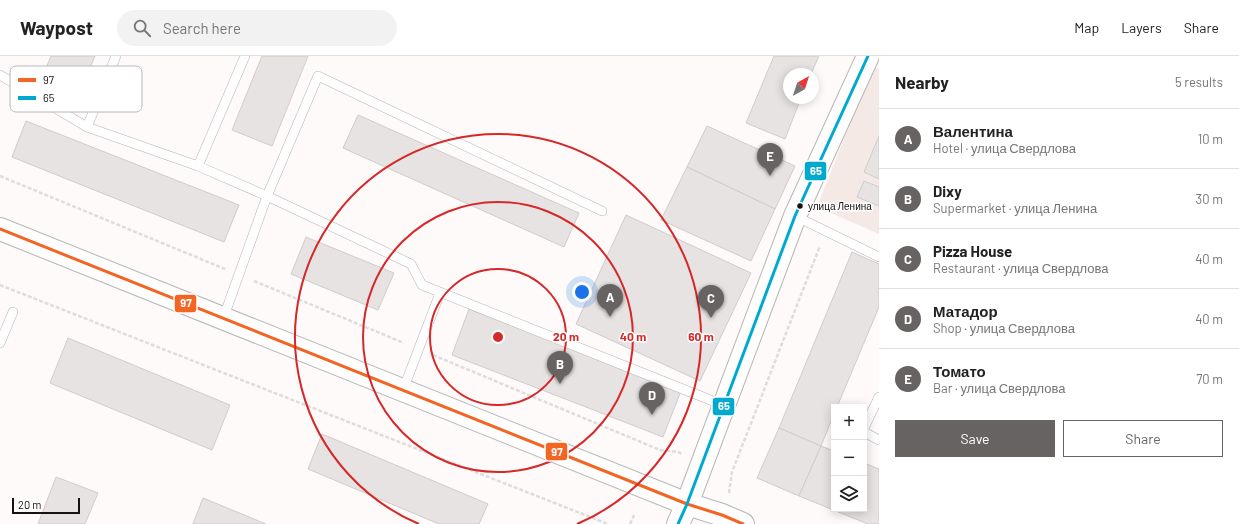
<!DOCTYPE html>
<html lang="en">
<head>
<meta charset="utf-8">
<style>
	body { margin:0; font-family:Barlow,sans-serif; background:#f2f2f2; color:#222 }
	.controls { position:absolute; right:12px; bottom:12px; display:grid; overflow:hidden; border-radius:0px; box-shadow:0 2px 10px #0003 }
	.controls button { width:36px; height:36px; display:grid; place-items:center; padding:0; border:0; border-bottom:1px solid #e0e0e0; background:#fff; color:#222; font:20px sans-serif }
	.compass { position:absolute; left:783px; top:12px; width:36px; height:36px; border-radius:50%; background:#fff; box-shadow:0 2px 10px #0003; rotate:39deg }
	.scale { position:absolute; left:12px; bottom:10px; width:68px; box-sizing:border-box; padding-left:4px; border:2px solid #151211; border-top:0; font-size:11px; line-height:14px; white-space:nowrap; color:#151211; -webkit-text-stroke:3px #fff; paint-order:stroke }
	.you { position:absolute; left:582px; top:236px; width:14px; height:14px; margin:-10px; border:3px solid #fff; border-radius:50%; background:#1a73e8; box-shadow:0 0 0 6px #1a73e833 }
	.badge { display:grid; place-items:center; width:26px; height:26px; border-radius:50%; background:#666362; color:#fff; font-size:13px; font-weight:700 }
	.pin { position:absolute; translate:-50% -33px; filter:drop-shadow(0 1px 2px #0008) }
	.pin::after { content:''; position:absolute; top:21px; width:14px; height:12px; background:inherit; clip-path:polygon(0 0,100% 0,50% 100%) }
	.list { margin:0; padding:0; list-style:none }
	h2 { display:flex; justify-content:space-between; align-items:center; height:52px; margin:0; padding:0 16px; font-size:17px }
	h2 small { font-size:13px; font-weight:400; color:#767676 }
	.list li { display:grid; grid-template-columns:26px 1fr auto; gap:12px; align-items:center; box-sizing:border-box; height:60px; padding:0 16px; border-top:1px solid #e0e0e0 }
	.list b { display:block; font-size:15px; white-space:nowrap }
	.list p { margin:0; font-size:13px; white-space:nowrap; color:#767676 }
	.list em { font-size:13px; font-style:normal; color:#767676 }
	.actions { display:flex; gap:8px; padding:12px 16px }
	.actions a { flex:1; padding:9px 0; border:1px solid #666362; border-radius:0px; text-align:center; font-size:14px; color:#666362 }
	.actions .main { background:#666362; color:#fff }
	.icon { flex:none; width:22px; height:22px; fill:none; stroke:currentColor; stroke-width:2; stroke-linecap:round; stroke-linejoin:round }
	.map { position:relative; flex:none; width:879px; height:468px; overflow:hidden }
	header { display:flex; align-items:center; gap:24px; box-sizing:border-box; height:56px; padding:0 20px; background:#fff; border-bottom:1px solid #e0e0e0 }
	header strong { font-size:19px }
	nav { display:flex; gap:22px; margin-inline-start:auto; font-size:14px }
	.search { width:280px; height:36px; background:#f2f2f2; display:flex; align-items:center; gap:10px; box-sizing:border-box; padding:0 14px; border-radius:22px; color:#767676; font-size:15px }
	main { display:flex }
	aside { flex:1; background:#fff }
	.map>svg:first-child { display:block }
	.built { fill:#f5e9e6 }
	.building { fill:#e6e3e2; stroke:#cfcccb }
	.lines { fill:none; stroke-linecap:round; stroke-linejoin:round }
	.service-casing { stroke:#b8b5b5; stroke-width:10 }
	.secondary-casing { stroke:#b8b5b5; stroke-width:24 }
	.path { stroke:#dedddd; stroke-width:2.5; stroke-dasharray:4 2; stroke-linecap:butt }
	.service { stroke:#fffefe; stroke-width:9 }
	.secondary { stroke:#fffefe; stroke-width:22 }
	.bus-1-casing { stroke:#fff; stroke-width:6 }
	.bus-2-casing { stroke:#fff; stroke-width:6 }
	.bus-1 { stroke:#f26522; stroke-width:3 }
	.bus-2 { stroke:#00a9ce; stroke-width:3 }
	.ring { fill:none; stroke:#d62828; stroke-width:2 }
	.bus-dot { fill:#151211; stroke:#fff; stroke-width:1.5 }
	.labels { text-anchor:middle; dominant-baseline:central; stroke-width:3; stroke-linejoin:round; paint-order:stroke }
	.bus-label { font-size:10px; fill:#151211; stroke:#fff; text-anchor:start }
	.key { fill:#fff; stroke:#b9b8b8; stroke-width:1 }
	.key-label { font-size:11px; fill:#151211 }
	.centre { fill:#d62828; stroke:#fff; stroke-width:2 }
	.ring-label { font-size:12px; text-anchor:middle; font-weight:bold; fill:#d62828; stroke:#fff; stroke-width:3; stroke-linejoin:round; paint-order:stroke }
	.line-badge { stroke:#fff; stroke-width:1.5 }
	.badge-label { font-size:11px; text-anchor:middle; font-weight:bold; fill:#fff }
</style>
</head>
<body>
<header>
<strong>Waypost</strong>
<div class="search"><svg class="icon" aria-label="search" viewBox="0 0 24 24"><circle cx="10" cy="10" r="6"/><path d="M15 15l6 6"/></svg>Search here</div>
<nav><a>Map</a><a>Layers</a><a>Share</a></nav>
</header>
<main>
<div class="map">
<svg width="879" height="468" viewBox="0 0 879 468">
	<rect width="100%" height="100%" fill="#fdfaf9"/>
	<polygon class="built" points="873,10 879,13 879,178 817,151"/>
	<g class="building">
		<polygon points="51,0 95,0 77,43 40,27"/>
		<polygon points="262,0 308,0 272,90 232,74"/>
		<polygon points="774,0 819,0 811,18 789,18 789,42 801,42 785,83 746,67"/>
		<polygon points="358,59 579,157 564,191 343,92"/>
		<polygon points="26,65 239,149 224,186 12,101"/>
		<polygon points="707,70 795,110 775,153 687,111"/>
		<polygon points="879,80 879,123 864,116"/>
		<polygon points="687,111 775,153 751,205 661,164"/>
		<polygon points="864,125 879,131 879,150 857,141"/>
		<polygon points="626,159 751,217 700,325 576,268"/>
		<polygon points="306,181 394,217 378,254 291,218"/>
		<polygon points="852,196 879,208 879,251 837,351 834,351 834,358 821,390 779,372"/>
		<polygon points="469,253 681,335 663,381 452,299"/>
		<polygon points="68,282 230,349 212,394 50,327"/>
		<polygon points="779,372 821,390 799,440 757,422"/>
		<polygon points="322,378 488,448 479,468 439,468 308,413"/>
		<polygon points="821,390 834,395 834,453 864,453 864,407 879,413 879,468 868,468 799,440"/>
		<polygon points="56,421 98,437 85,468 38,468"/>
		<polygon points="203,442 266,468 193,468"/>
	</g>
	<g class="lines">
		<g class="service-casing">
			<g id="service">
				<polyline points="0,19 87,71 198,110 267,140 411,208 422,229 723,349"/>
				<polyline points="87,71 116,0"/>
				<polyline points="198,110 245,0"/>
				<polyline points="795,160 879,201"/>
				<polyline points="223,263 267,140 318,20 602,155"/>
				<polyline points="0,287 13,256"/>
				<polyline points="403,334 440,237"/>
				<polyline points="864,372 879,341"/>
				<polyline points="864,376 879,384"/>
			</g>
		</g>
		<g class="secondary-casing">
			<g id="secondary">
				<polyline points="0,173 687,448 722,459 743,468"/>
				<polyline points="678,468 687,448 795,160 868,0"/>
			</g>
		</g>
		<g class="path">
			<polyline points="0,120 225,213"/>
			<polyline points="254,225 404,287"/>
			<polyline points="0,229 608,468"/>
			<polyline points="433,299 660,394 678,396 682,398"/>
			<polyline points="729,437 732,416 820,190"/>
			<polyline points="630,468 635,457"/>
		</g>
		<use href="#service" class="service"/>
		<use href="#secondary" class="secondary"/>
		<g class="bus-1-casing">
			<polyline id="bus-1" points="0,173 687,448 722,459 743,468"/>
		</g>
		<g class="bus-2-casing">
			<polyline id="bus-2" points="678,468 687,448 795,160 868,0"/>
		</g>
		<use href="#bus-1" class="bus-1"/>
		<use href="#bus-2" class="bus-2"/>
	</g>
	<g class="ring">
		<circle cx="498" cy="281" r="68"/>
		<circle cx="498" cy="281" r="135"/>
		<path d="M419 468A203 203 0 1 1 577 468"/>
	</g>
	<circle class="bus-dot" cx="800" cy="150" r="3.5"/>
	<g class="labels">
		<g class="bus-label">
			<text x="808" y="150">улица Ленина</text>
		</g>
	</g>
	<rect x="10" y="10" width="132" height="46" rx="6" class="key"/>
	<rect x="18" y="22" width="18" height="4" fill="#f26522"/>
	<rect x="18" y="40" width="18" height="4" fill="#00a9ce"/>
	<g class="key-label">
		<text x="43" y="28">97</text>
		<text x="43" y="46">65</text>
	</g>
	<circle cx="498" cy="281" r="6" class="centre"/>
	<g class="ring-label">
		<text x="566" y="285">20 m</text>
		<text x="633" y="285">40 m</text>
		<text x="701" y="285">60 m</text>
	</g>
	<g class="line-badge">
		<rect x="804" y="105" width="23" height="20" rx="4" fill="#00a9ce"/>
		<rect x="174" y="238" width="23" height="19" rx="4" fill="#f26522"/>
		<rect x="712" y="341" width="23" height="19" rx="4" fill="#00a9ce"/>
		<rect x="545" y="386" width="23" height="19" rx="4" fill="#f26522"/>
	</g>
	<g class="badge-label">
		<text x="816" y="119">65</text>
		<text x="186" y="251">97</text>
		<text x="724" y="354">65</text>
		<text x="557" y="400">97</text>
	</g>
</svg>
<div class="controls">
<button>+</button>
<button>−</button>
<button><svg class="icon" aria-label="layers" viewBox="0 0 24 24"><path d="M12 4l9 5-9 5-9-5zM3 14l9 5 9-5"/></svg></button>
</div>
<svg class="compass" viewBox="-18 -18 36 36"><path d="M0-13l5 13h-10z" fill="#e53935"/><path d="M0 13l5-13h-10z" fill="#767676"/></svg>
<div class="scale">20 m</div>
<div class="you"></div>
<div class="pin badge" style="left:610px;top:261px">A</div>
<div class="pin badge" style="left:560px;top:328px">B</div>
<div class="pin badge" style="left:711px;top:262px">C</div>
<div class="pin badge" style="left:652px;top:359px">D</div>
<div class="pin badge" style="left:770px;top:120px">E</div>
</div>
<aside>
<h2>Nearby<small>5 results</small></h2>
<ul class="list">
<li><span class="badge">A</span><div><b>Валентина</b><p>Hotel · улица Свердлова</p></div><em>10 m</em></li>
<li><span class="badge">B</span><div><b>Dixy</b><p>Supermarket · улица Ленина</p></div><em>30 m</em></li>
<li><span class="badge">C</span><div><b>Pizza House</b><p>Restaurant · улица Свердлова</p></div><em>40 m</em></li>
<li><span class="badge">D</span><div><b>Матадор</b><p>Shop · улица Свердлова</p></div><em>40 m</em></li>
<li><span class="badge">E</span><div><b>Томато</b><p>Bar · улица Свердлова</p></div><em>70 m</em></li>
</ul>
<div class="actions"><a class="main">Save</a><a>Share</a></div>
</aside>
</main>
</body>
</html>
